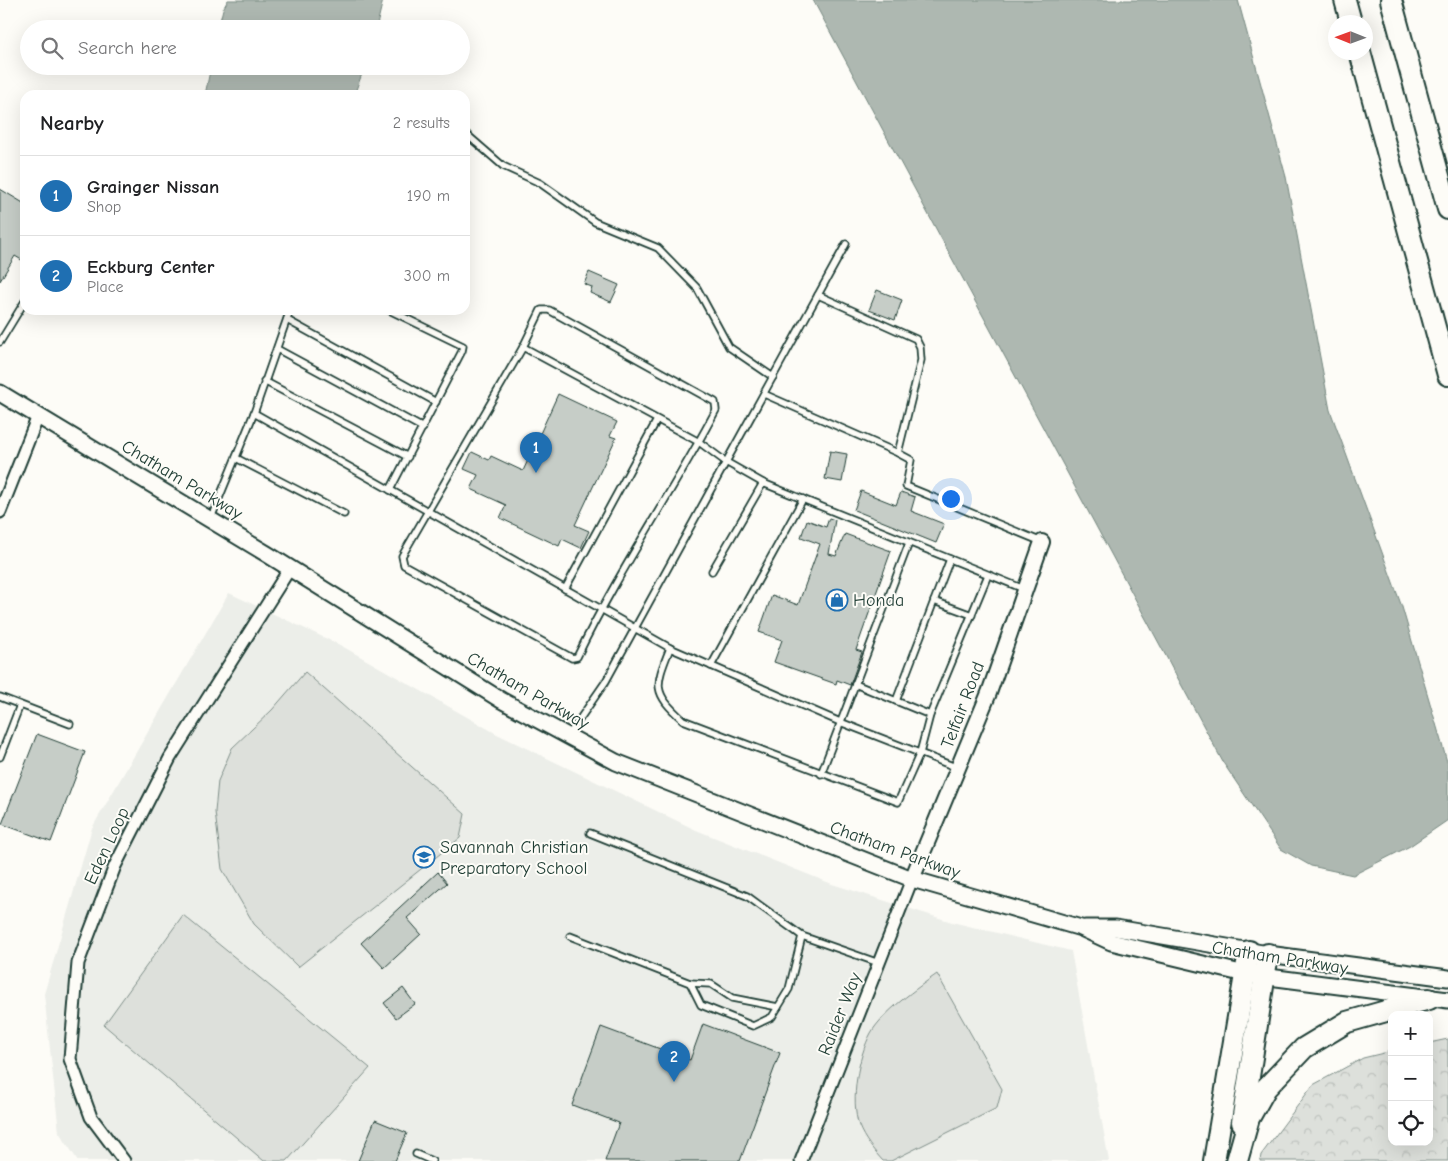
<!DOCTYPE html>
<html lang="en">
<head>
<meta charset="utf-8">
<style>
	body { margin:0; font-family:"Comic Neue",sans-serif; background:#f2f2f2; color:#202124 }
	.controls { position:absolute; right:15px; bottom:15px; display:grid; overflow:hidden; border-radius:10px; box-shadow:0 5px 20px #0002 }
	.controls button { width:45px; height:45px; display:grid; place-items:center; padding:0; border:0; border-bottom:1px solid #e0e0e0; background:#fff; color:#202124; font:25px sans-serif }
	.compass { position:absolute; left:1328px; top:15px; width:45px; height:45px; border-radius:50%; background:#fff; box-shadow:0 5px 20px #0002; rotate:271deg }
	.you { position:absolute; left:950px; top:498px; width:18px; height:18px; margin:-12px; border:4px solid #fff; border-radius:50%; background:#1a73e8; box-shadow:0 0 0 8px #1a73e833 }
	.badge { display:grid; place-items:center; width:32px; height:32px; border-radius:50%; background:#1f6fb2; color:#fff; font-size:16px; font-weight:700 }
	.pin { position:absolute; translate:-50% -41px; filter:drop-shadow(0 1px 2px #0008) }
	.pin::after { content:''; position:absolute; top:26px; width:18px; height:15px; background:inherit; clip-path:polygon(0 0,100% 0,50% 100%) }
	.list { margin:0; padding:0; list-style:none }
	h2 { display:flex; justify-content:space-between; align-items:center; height:65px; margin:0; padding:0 20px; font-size:21px }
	h2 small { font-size:16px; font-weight:400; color:#757577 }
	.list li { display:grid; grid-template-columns:32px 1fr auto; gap:15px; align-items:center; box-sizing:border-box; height:80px; padding:0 20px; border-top:1px solid #e0e0e0 }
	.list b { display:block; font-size:19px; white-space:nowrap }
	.list p { margin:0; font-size:16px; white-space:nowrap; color:#757577 }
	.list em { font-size:16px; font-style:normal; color:#757577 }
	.icon { flex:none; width:28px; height:28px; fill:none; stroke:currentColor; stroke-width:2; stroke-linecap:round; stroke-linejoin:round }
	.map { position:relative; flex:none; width:1448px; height:1161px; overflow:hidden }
	.search { position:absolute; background:#fff; box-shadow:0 5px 20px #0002; left:20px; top:20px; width:450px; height:55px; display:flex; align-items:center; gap:12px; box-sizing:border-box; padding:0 18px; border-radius:28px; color:#757577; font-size:19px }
	.panel { position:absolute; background:#fff; box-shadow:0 5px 20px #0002; left:20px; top:90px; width:450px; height:225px; border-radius:15px }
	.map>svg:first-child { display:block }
	.built { fill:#eceee9 }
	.forest { fill:url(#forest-crowns); stroke:#7e8e88 }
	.pitch { fill:#dde0db; stroke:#7e8e88 }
	.water { fill:#aeb8b1; stroke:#75877f }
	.building { fill:#c6cdc7; stroke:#1f3d34 }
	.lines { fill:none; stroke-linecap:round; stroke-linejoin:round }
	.service-casing { stroke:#1f3d34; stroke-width:9 }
	.minor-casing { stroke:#1f3d34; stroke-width:15 }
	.tertiary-casing { stroke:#1f3d34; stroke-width:18 }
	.secondary-casing { stroke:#1f3d34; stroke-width:19 }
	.motorway-casing { stroke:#1f3d34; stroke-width:24 }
	.service { stroke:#fdfcf7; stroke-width:5.5 }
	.minor { stroke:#fdfcf7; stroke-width:11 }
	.tertiary { stroke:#fdfcf7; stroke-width:14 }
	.secondary { stroke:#fdfcf7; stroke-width:15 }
	.motorway { stroke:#fdfcf7; stroke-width:20 }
	.labels { text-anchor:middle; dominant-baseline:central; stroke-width:4; stroke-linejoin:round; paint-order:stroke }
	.street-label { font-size:18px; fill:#1f3d34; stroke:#fdfcf7 }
	.poi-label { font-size:18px; fill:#1f3d34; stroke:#fdfcf7; text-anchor:start }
</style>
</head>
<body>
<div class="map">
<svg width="1448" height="1161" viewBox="0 0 1448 1161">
	<defs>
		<pattern id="forest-crowns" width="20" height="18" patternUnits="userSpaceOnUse" patternTransform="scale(1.25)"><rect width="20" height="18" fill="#dde0db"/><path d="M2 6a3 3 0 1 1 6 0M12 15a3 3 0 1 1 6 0" fill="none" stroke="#bdc1bd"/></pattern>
	</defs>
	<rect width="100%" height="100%" fill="#fdfcf7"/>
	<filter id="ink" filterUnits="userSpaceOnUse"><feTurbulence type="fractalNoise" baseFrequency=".02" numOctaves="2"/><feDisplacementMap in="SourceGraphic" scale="10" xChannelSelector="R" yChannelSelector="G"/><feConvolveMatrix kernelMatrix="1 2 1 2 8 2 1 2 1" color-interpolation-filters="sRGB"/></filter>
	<g filter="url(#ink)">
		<polygon class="built" points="229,593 340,645 497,734 696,830 832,884 952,922 1071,951 1109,1161 78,1161 59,1132 44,994 92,828"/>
		<polygon class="forest" points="1448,1039 1448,1161 1260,1161 1261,1155 1313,1085 1363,1058 1392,1051 1392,1142 1429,1142 1429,1043"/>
		<g class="pitch">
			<polygon points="305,672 465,814 460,838 298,967 254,924 222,869 215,812 218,781 232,748 272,710"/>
			<polygon points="183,915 370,1068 287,1161 264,1161 104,1025"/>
			<path d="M937,974L1002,1089L997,1108L891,1161H883C874,1151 864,1139 859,1126C850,1100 858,1057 871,1033C883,1012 917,988 937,974Z"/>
		</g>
		<g class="water">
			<polygon points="228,0 383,0 376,29 218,29 223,9"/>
			<polygon points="813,0 1238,0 1286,177 1330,410 1402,607 1448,765 1448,820 1410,846 1353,875 1311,866 1281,849 1224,764"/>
			<polygon points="211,66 365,66 354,95 205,95"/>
		</g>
		<g class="building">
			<polygon points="0,189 25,204 25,262 15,256 0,281"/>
			<polygon points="589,272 619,285 611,302 590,293 592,287 584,284"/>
			<polygon points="877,290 902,300 895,320 869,310"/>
			<polygon points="558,394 617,422 610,436 616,438 575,525 589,531 581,548 562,539 559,546 500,518 506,505 471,489 478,475 464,469 472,452 489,460 491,456 523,471"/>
			<polygon points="830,451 847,454 842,482 825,479"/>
			<polygon points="861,491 896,505 901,492 915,497 911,511 944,524 936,543 854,510"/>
			<polygon points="829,518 835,520 829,554 836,556 845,534 891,551 856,650 862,652 850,685 837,680 836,684 774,662 782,640 759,632 772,595 798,605 820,544 801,537 807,520 826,527"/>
			<polygon points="37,734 85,752 51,842 2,824"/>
			<polygon points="438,872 447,883 407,918 421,934 384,968 361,943"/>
			<polygon points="403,988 415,1004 396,1018 384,1003"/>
			<polygon points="703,1024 780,1053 740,1161 605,1161 619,1123 572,1105 601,1027 690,1060"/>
			<polygon points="375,1120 407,1133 395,1161 358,1161"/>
		</g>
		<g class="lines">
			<g class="service-casing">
				<g id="service">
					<polyline points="465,133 503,166 540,183 595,222 658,248 697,288 729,347 773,377"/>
					<polyline points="818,295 916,339 920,347 921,360 898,453 911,460 906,486 1042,542"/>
					<polyline points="389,310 463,346 462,351 390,490"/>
					<path d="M541,310H549L715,402L716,410C672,493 618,572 577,657L572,658L404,565L402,556L523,347Z"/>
					<polyline points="287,320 436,402"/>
					<polyline points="0,342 25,301"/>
					<polyline points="523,347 699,442 726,462 846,244"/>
					<polyline points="277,349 423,428"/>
					<polyline points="264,381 408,457"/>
					<polyline points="764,394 898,453"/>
					<polyline points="254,413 290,310"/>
					<polyline points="236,458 344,514"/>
					<polyline points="211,518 254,413 670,648 840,722 958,768"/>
					<polyline points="712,571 763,483"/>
					<polyline points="565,589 657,420"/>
					<polyline points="934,601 972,615"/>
					<path d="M670,648C655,686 652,692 683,720L898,802L920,753L930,715L988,575"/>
					<polyline points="711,666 803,499"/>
					<polyline points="855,684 930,715"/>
					<polyline points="0,697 70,724"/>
					<polyline points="896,701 950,559"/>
					<polyline points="568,736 606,681 726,462 763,483 1024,589"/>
					<polyline points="0,757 20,705"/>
					<polyline points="821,774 909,543"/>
					<polyline points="590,833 747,896 802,936 879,963"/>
					<polyline points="570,936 690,983 701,1005 753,1026 772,1017 789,989 802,936"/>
					<polyline points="690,983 711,984 732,998 778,1007"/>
					<polyline points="416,1154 432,1161"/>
				</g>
			</g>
			<g class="minor-casing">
				<g id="minor">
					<polyline points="0,512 38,416"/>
					<polyline points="124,1161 91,1117 70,1059 78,963 115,866 170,758 290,568"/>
					<polyline points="801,1161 912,879"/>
				</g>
			</g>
			<g class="tertiary-casing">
				<polyline id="tertiary" points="912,879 989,693 1042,542"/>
			</g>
			<g class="secondary-casing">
				<g id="secondary">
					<polyline points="0,393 267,554 501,700 616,762 912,879 1081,928 1111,942 1245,974 1448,1000"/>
					<polyline points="1085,928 1116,928 1268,954 1448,978"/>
				</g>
			</g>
			<g class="motorway-casing">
				<g id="motorway">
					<polyline points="1345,0 1351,22"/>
					<polyline points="1391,0 1448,209"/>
					<polyline points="1360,52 1448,375"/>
					<polyline points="1242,1122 1268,954"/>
					<polyline points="1214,1161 1249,951"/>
					<polyline points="1237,1161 1249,1118 1266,1088 1304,1048 1347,1022 1429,999"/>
				</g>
			</g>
			<use href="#service" class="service"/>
			<use href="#minor" class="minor"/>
			<use href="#tertiary" class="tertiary"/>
			<use href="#secondary" class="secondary"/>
			<use href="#motorway" class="motorway"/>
		</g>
	</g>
	<defs>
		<g id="shop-ring" transform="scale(1.125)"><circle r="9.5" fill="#fdfcf7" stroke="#1f6fb2" stroke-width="1.5"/><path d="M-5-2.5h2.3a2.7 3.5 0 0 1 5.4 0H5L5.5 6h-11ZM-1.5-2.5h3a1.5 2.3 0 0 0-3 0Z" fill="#1f6fb2"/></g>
		<g id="school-ring" transform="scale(1.125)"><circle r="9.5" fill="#fdfcf7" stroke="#1f6fb2" stroke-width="1.5"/><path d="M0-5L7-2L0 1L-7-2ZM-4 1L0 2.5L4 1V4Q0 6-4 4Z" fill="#1f6fb2"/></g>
	</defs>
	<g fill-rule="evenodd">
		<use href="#shop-ring" x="837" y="600"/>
		<use href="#school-ring" x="424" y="857"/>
	</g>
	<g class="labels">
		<g class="street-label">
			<text transform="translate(182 480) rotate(31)">Chatham Parkway</text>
			<text transform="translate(528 691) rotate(30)">Chatham Parkway</text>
			<text transform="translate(963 705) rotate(-69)">Telfair Road</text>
			<text transform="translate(107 846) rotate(-65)">Eden Loop</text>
			<text transform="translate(895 850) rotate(20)">Chatham Parkway</text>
			<text transform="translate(1280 958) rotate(9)">Chatham Parkway</text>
			<text transform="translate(840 1014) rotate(-68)">Raider Way</text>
		</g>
		<g class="poi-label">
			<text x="853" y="600">Honda</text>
			<text x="440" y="847">Savannah Christian<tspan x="440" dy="21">Preparatory School</tspan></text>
		</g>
	</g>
</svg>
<div class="controls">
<button>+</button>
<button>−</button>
<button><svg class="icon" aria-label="locate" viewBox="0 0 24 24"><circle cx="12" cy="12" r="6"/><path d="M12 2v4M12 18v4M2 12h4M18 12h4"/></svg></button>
</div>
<svg class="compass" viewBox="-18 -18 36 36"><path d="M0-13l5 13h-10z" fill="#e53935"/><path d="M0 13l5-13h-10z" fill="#757577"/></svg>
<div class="you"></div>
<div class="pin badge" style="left:536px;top:473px">1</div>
<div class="pin badge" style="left:674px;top:1082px">2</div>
<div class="search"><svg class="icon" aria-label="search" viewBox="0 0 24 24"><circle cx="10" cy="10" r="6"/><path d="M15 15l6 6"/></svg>Search here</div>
<section class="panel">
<h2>Nearby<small>2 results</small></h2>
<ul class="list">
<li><span class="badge">1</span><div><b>Grainger Nissan</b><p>Shop</p></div><em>190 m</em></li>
<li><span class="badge">2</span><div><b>Eckburg Center</b><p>Place</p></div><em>300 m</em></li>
</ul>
</section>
</div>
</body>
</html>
